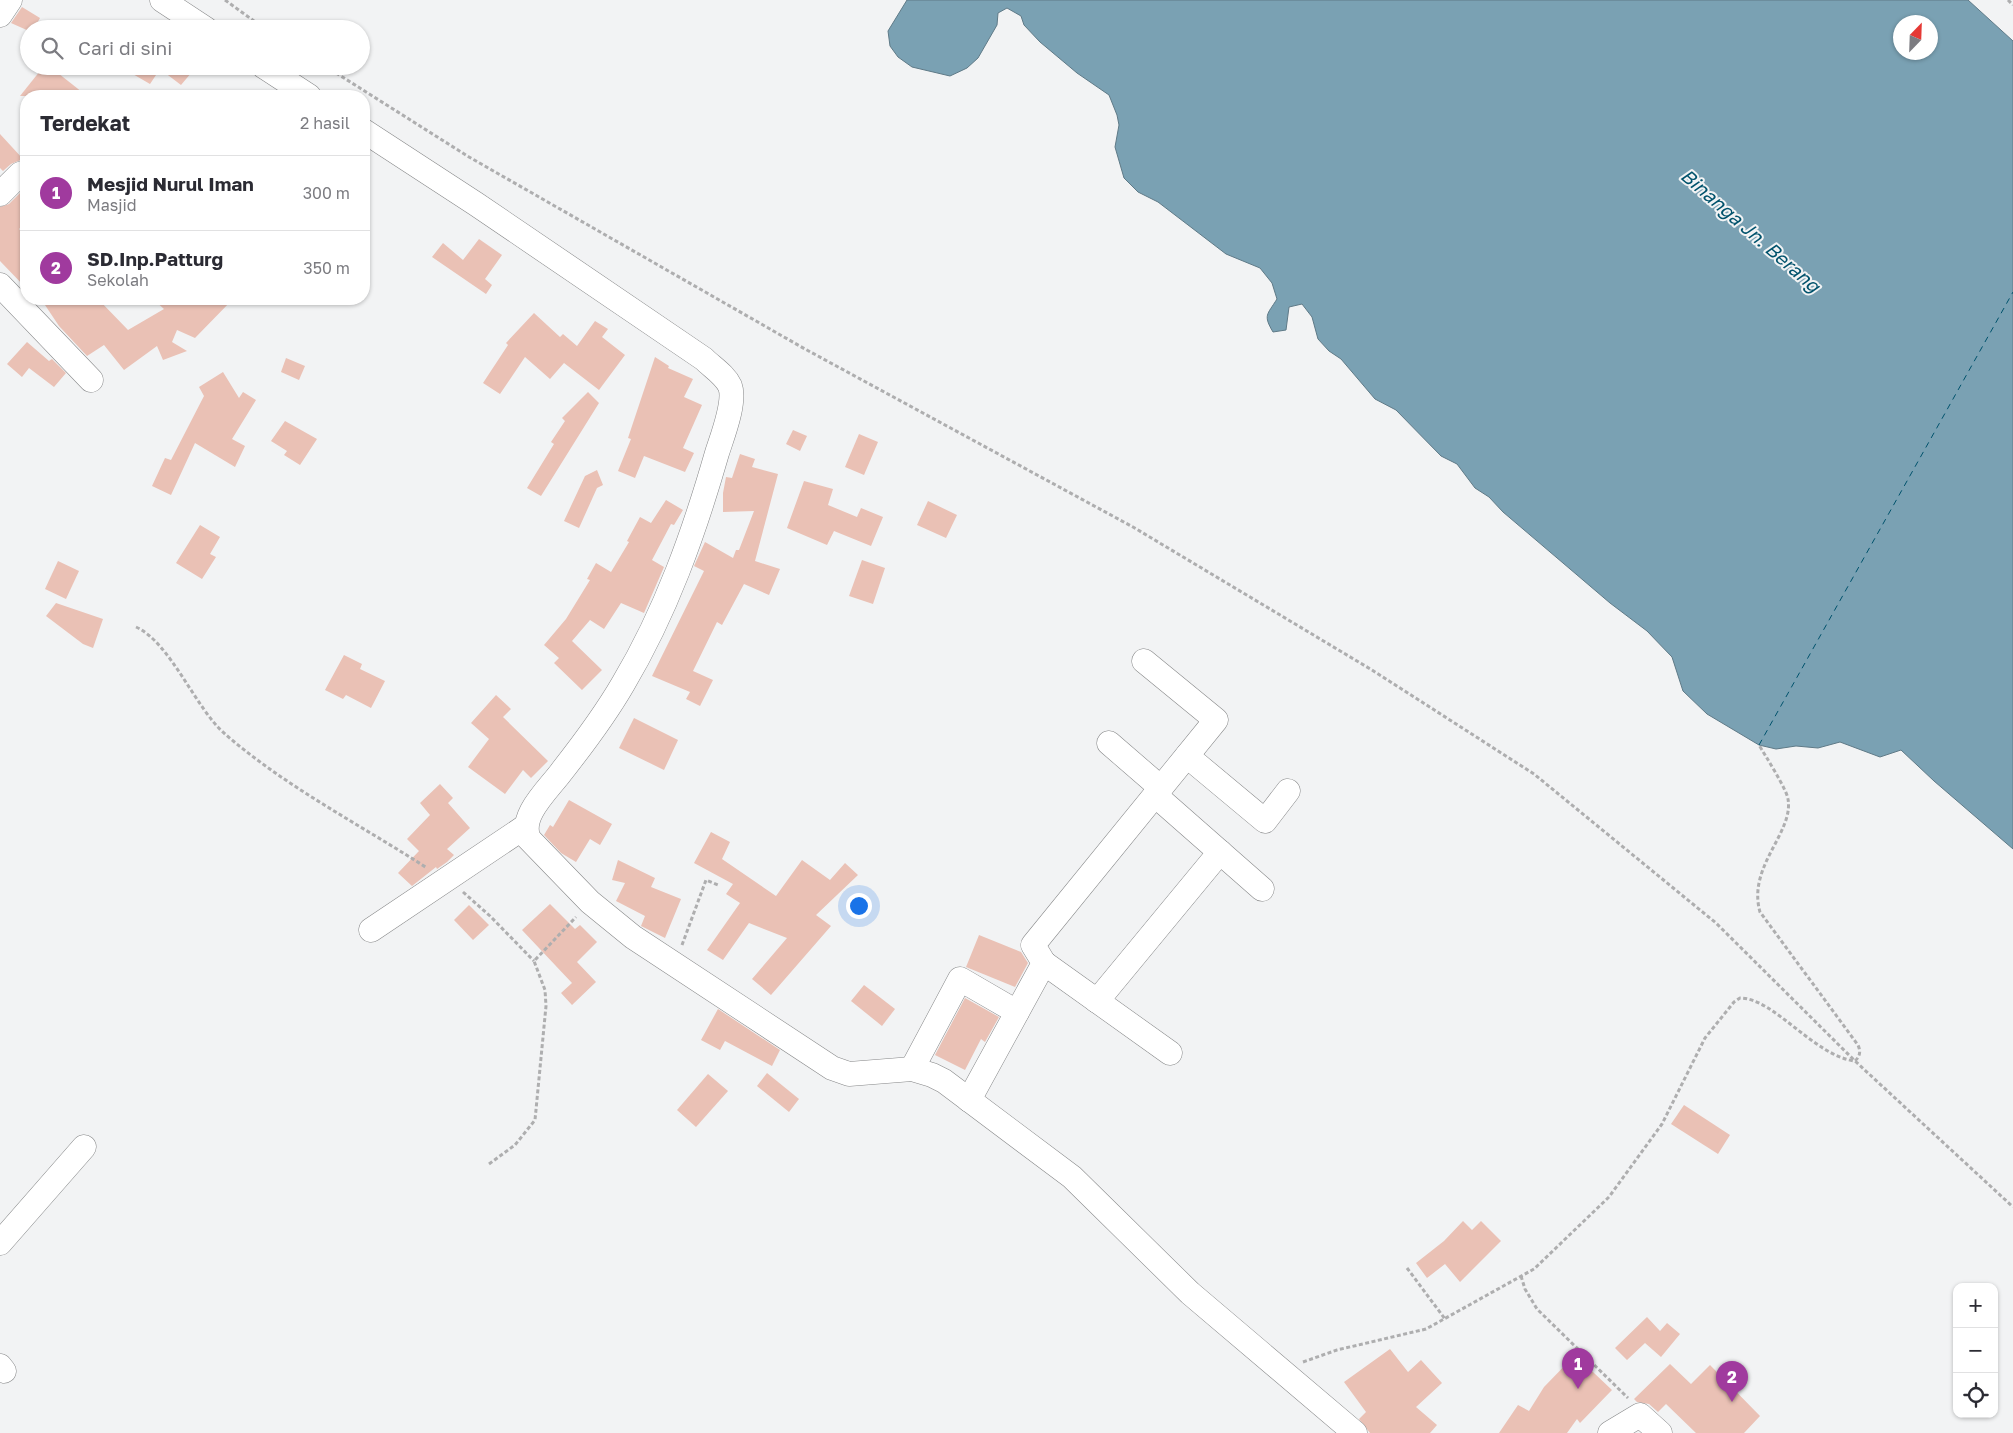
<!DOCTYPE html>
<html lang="id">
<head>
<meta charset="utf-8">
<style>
	body { margin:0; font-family:"Golos Text",sans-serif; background:#f7f7f7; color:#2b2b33 }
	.controls { position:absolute; right:15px; bottom:15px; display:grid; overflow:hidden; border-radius:10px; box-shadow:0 1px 4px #0004 }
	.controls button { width:45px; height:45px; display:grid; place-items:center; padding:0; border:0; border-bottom:1px solid #e1e1e2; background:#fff; color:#2b2b33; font:25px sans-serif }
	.compass { position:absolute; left:1893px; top:15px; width:45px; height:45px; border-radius:50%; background:#fff; box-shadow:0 1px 4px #0004; rotate:23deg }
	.you { position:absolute; left:858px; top:905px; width:18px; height:18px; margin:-12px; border:4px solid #fff; border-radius:50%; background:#1a73e8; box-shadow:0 0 0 8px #1a73e833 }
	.badge { display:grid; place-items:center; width:32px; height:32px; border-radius:50%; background:#a03a9e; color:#fff; font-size:16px; font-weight:700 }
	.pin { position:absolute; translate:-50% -41px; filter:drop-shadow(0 1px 2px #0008) }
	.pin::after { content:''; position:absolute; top:26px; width:18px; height:15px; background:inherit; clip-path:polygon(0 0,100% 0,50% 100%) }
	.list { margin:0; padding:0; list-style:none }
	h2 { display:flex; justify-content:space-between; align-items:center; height:65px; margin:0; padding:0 20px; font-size:21px }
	h2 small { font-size:16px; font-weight:400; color:#7c7c81 }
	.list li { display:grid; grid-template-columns:32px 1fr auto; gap:15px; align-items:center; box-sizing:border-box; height:75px; padding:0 20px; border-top:1px solid #e1e1e2 }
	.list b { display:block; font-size:19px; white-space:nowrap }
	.list p { margin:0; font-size:16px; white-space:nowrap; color:#7c7c81 }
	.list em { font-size:16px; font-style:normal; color:#7c7c81 }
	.icon { flex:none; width:28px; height:28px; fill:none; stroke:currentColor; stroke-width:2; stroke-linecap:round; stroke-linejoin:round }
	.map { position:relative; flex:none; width:2013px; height:1433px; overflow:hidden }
	.search { position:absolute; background:#fff; box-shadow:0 1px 4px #0004; left:20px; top:20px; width:350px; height:55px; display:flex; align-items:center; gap:12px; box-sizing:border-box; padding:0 18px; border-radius:28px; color:#7c7c81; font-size:19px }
	.panel { position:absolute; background:#fff; box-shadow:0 1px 4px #0004; left:20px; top:90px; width:350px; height:215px; border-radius:20px }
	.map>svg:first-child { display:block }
	.water { fill:#7aa1b3; stroke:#5f7a87; fill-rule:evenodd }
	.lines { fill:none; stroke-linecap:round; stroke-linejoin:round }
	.ferry { stroke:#00526c; stroke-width:1; stroke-dasharray:6 5; stroke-linecap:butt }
	.building { fill:#eac1b5 }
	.minor-casing { stroke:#868788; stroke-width:25 }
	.path { stroke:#aeaeaf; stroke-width:3; stroke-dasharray:4 2.5; stroke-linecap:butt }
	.minor { stroke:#fff; stroke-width:24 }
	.labels { text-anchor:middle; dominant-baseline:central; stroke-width:4; stroke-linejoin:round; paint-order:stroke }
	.water-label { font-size:19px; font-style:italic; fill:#00526c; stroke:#f2f3f4 }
</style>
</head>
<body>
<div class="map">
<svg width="2013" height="1433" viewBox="0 0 2013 1433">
	<rect width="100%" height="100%" fill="#f2f3f4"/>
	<path class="water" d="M907,0H1968L2013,41V849L1934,781L1901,750L1880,757L1840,742L1818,748L1796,746L1776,749L1759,745L1707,714L1683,691L1672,657L1647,631L1610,603L1503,512L1489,497L1475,488L1457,464L1441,456L1396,410L1375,399L1341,359L1329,351L1318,339L1312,317L1302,304L1289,307L1286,330L1273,332C1263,315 1267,315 1277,299L1272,283L1260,268L1226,254L1158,202L1138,192L1124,178L1115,147L1119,125L1117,115L1109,95L1077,73L1040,42L1024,25L1021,16L1007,8L998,13L997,25L978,58L967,68L950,76L912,67L898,57L890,46L888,31ZM1900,22H1930V52H1900Z"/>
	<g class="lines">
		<polyline class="ferry" points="1759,745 2013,292"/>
	</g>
	<g class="building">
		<polygon points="22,7 40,18 34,29 29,29 29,31 11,23"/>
		<polygon points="44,66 49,66 87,96 20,96"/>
		<polygon points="119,66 197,66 181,85 160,69 150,84"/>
		<polygon points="0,134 23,159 11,164 3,171 0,168"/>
		<polygon points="26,187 26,222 19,229 26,236 26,288 0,261 0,207 9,204"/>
		<polygon points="479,239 502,255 485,279 492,285 486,294 432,257 443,243 463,260"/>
		<polygon points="41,299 98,299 128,330 164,309 153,299 233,299 195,338 177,330 172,342 187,351 163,360 157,346 124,370 104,345 87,356 59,326"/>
		<polygon points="534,313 560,337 563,334 577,346 595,321 608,329 602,337 625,355 599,390 564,363 550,379 525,357 500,394 483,383 508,345 506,343"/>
		<polygon points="27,342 49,361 52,359 66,373 54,387 29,368 22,377 7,364"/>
		<polygon points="655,357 669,366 668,368 693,379 684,397 702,405 683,448 694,453 685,472 644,456 635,478 618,471 631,439 628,438"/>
		<polygon points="286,358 305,366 299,380 281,372"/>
		<polygon points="223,372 239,398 243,392 256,400 232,439 245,446 235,467 195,443 171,495 152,486 165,458 171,460 204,396 199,387"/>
		<polygon points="588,392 599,403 541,496 527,488 554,444 551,442 565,421 562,418"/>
		<polygon points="285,421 317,439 300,465 284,455 287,451 271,441"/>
		<polygon points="793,430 807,436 800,451 786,444"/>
		<polygon points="859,434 878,442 864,475 845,467"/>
		<polygon points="740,454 755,459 752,467 778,474 755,561 780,569 769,595 744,584 722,625 717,622 693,671 713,680 700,706 686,699 690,692 652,676 704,571 694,566 705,542 733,558 736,550 739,550 754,511 723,512 723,493 726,477 732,478"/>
		<polygon points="597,470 603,485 597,488 579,528 564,521 585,476"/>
		<polygon points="804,481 833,489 828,505 857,517 861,508 883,517 871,546 834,531 827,545 787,528"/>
		<polygon points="666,500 683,510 674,525 671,524 652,560 664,567 644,613 621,603 604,629 590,620 572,641 602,670 582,690 554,663 559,658 544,645 566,619 590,580 587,579 596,563 611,572 629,542 627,541 640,517 651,523"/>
		<polygon points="928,501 957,515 946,538 917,525"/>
		<polygon points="200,525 220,537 210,554 216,557 202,579 176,563"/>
		<polygon points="862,560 885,568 873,604 849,596"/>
		<polygon points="58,561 79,571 66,599 45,589"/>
		<polygon points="56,603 103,619 93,648 83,644 46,616"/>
		<polygon points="344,655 362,664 360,669 385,681 371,708 346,695 343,699 325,690"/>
		<polygon points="496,695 511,709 503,717 548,761 531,778 523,770 505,794 468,767 489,739 471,723"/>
		<polygon points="634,718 678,740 664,770 619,748"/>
		<polygon points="440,784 453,798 448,803 470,828 447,849 454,855 447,862 437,869 436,867 412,886 398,873 419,851 407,839 430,815 420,803"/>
		<polygon points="569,800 612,824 600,845 590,839 576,862 561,853 544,835 550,825 553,827"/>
		<polygon points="711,832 730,842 722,859 776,896 802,860 830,880 845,863 858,875 816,915 831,926 771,995 752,979 787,938 749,923 723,960 707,950 740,903 726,894 733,884 694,863"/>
		<polygon points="618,860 655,878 651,887 681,899 665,938 641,926 645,916 616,901 625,883 612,880"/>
		<polygon points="550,904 575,929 580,925 597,942 577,962 596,982 572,1005 561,993 572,983 522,930"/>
		<polygon points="469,905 489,925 473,940 454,920"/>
		<polygon points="979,935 1021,952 1028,963 1015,987 966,967"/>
		<polygon points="864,985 895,1009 882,1026 851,1001"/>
		<polygon points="965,998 999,1017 985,1042 981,1039 965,1070 935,1055"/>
		<polygon points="718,1009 780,1050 772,1066 725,1041 720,1050 701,1040"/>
		<polygon points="767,1073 799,1099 789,1112 757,1086"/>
		<polygon points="708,1074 728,1091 696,1127 677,1110"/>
		<polygon points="1684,1105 1730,1135 1718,1154 1671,1124"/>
		<polygon points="1463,1221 1472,1230 1481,1221 1501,1241 1460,1282 1445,1264 1427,1278 1416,1263 1444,1241"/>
		<polygon points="1647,1317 1660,1331 1667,1323 1680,1334 1661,1357 1645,1343 1627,1360 1615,1348"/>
		<polygon points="1390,1349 1408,1372 1421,1360 1442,1383 1416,1407 1437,1425 1430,1433 1370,1433 1359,1419 1366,1412 1344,1382"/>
		<polygon points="1575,1355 1612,1390 1580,1423 1577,1419 1567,1433 1499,1433 1518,1405 1529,1411 1544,1387"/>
		<polygon points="1670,1364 1691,1384 1710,1365 1760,1416 1744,1433 1696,1433 1666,1404 1658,1412 1649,1404 1637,1402 1634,1399"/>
	</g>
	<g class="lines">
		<g class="minor-casing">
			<g id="minor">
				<polyline points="162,0 206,29"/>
				<polyline points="0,15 10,0"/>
				<polyline points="263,66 309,96"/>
				<path d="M364,131L476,204L704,359C712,367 725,375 730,386C736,402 722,437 717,453C694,533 666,612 623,684C605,715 584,743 562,771C549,789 518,816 529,839L590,902L633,937L832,1068L849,1074L912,1069L932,1075L944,1081L1072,1177L1190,1293L1355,1433"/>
				<polyline points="0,194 20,174 26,172"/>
				<polyline points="0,285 91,380"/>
				<polyline points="1109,743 1161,788"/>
				<polyline points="1187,756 1265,821 1288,791"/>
				<polyline points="1155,795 1262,889"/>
				<polyline points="371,930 526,826"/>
				<polyline points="1044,963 1170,1053"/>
				<polyline points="1097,1001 1220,852"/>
				<polyline points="912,1069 960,979 1017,1012"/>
				<polyline points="969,1100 1044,963 1033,945 1216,720 1144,661"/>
				<polyline points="0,1243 84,1147"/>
				<polyline points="0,1366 4,1371"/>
				<polyline points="1610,1433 1640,1415 1660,1433"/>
			</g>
		</g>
		<g class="path">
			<polyline points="225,0 265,29"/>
			<polyline points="2008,0 2013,5"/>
			<polyline points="325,66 469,157 805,349 1133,527 1372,670 1534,774 1716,923 1855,1061 2013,1207"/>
			<path d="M136,627C171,643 195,708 225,734C286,787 359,824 427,868"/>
			<polyline points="463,892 490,916 534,961"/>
			<polyline points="682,945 706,880 718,885"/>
			<polyline points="489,1164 515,1145 535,1120 546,1006 545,990 534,961 576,917"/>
			<polyline points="1407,1268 1445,1319"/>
			<polyline points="1521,1276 1525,1289 1537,1309 1628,1398"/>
			<path d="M1303,1362L1337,1350L1426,1329L1534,1269L1609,1197L1662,1124L1705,1038L1734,1002L1740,998C1774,998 1814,1056 1855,1061C1860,1056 1861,1052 1858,1045L1760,912C1747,866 1794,833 1788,799C1787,790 1765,755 1759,745"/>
		</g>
		<use href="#minor" class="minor"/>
	</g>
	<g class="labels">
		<g class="water-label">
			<text transform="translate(1751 230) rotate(41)">Binanga Jn. Berang</text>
		</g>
	</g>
</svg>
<div class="controls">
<button>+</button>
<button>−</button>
<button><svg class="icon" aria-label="locate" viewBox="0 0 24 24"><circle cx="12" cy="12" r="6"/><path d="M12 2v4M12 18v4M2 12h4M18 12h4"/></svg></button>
</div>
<svg class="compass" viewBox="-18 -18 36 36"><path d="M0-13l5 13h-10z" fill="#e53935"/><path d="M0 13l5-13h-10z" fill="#7c7c81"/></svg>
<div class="you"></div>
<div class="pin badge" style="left:1578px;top:1389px">1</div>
<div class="pin badge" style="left:1732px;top:1402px">2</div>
<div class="search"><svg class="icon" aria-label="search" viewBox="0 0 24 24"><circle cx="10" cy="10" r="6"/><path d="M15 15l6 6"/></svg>Cari di sini</div>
<section class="panel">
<h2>Terdekat<small>2 hasil</small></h2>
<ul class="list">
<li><span class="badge">1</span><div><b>Mesjid Nurul Iman</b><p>Masjid</p></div><em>300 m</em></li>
<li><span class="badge">2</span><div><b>SD.Inp.Patturg</b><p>Sekolah</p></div><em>350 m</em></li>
</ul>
</section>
</div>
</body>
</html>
